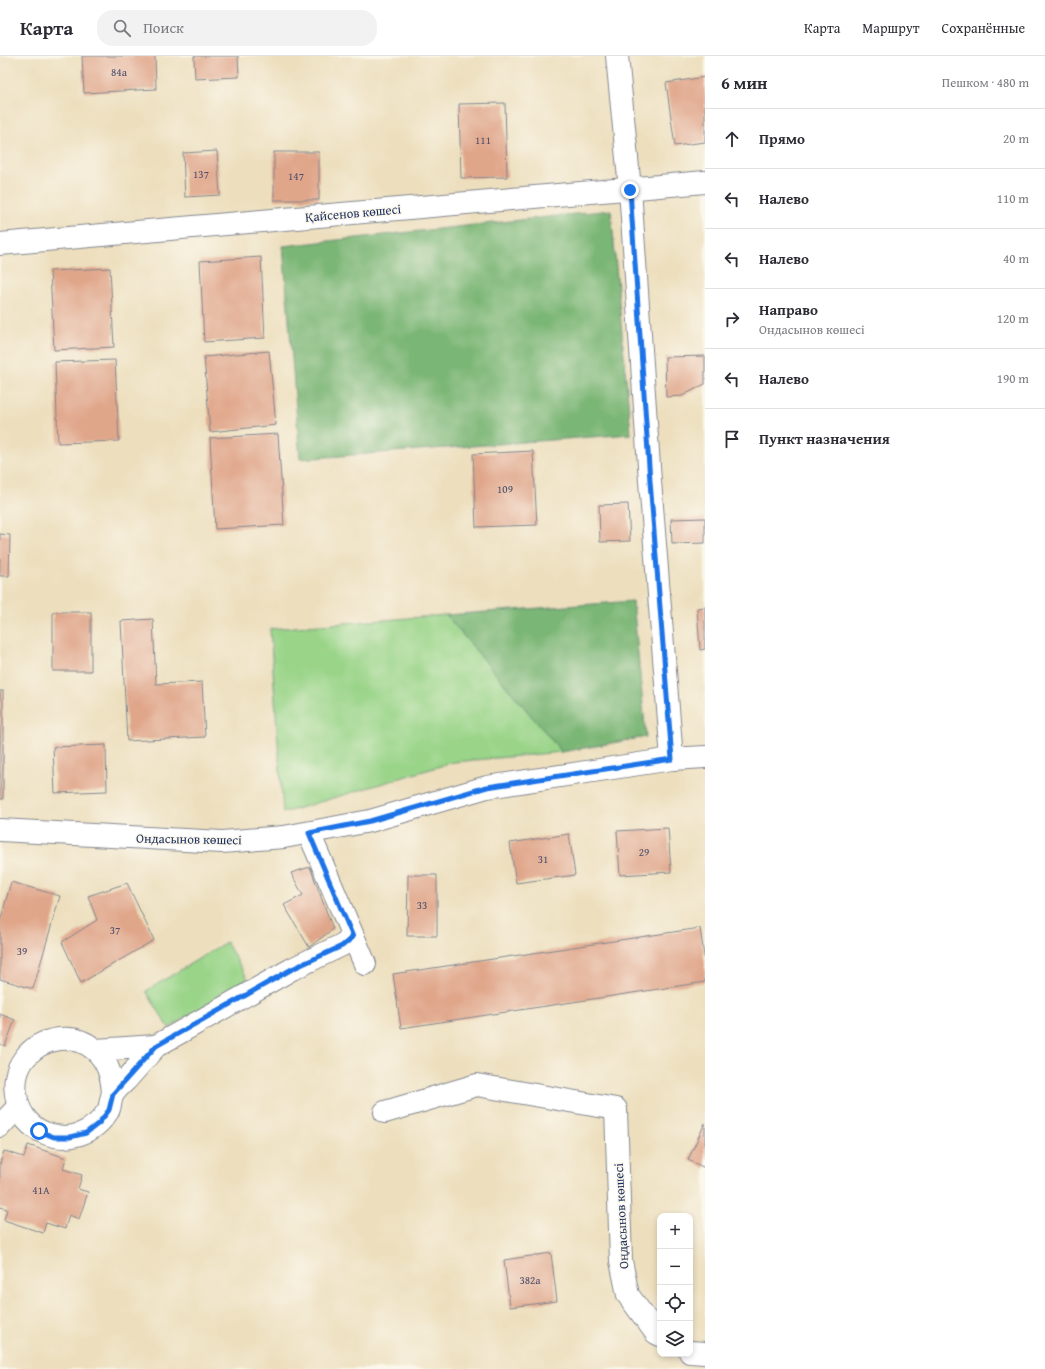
<!DOCTYPE html>
<html lang="ru">
<head>
<meta charset="utf-8">
<style>
	body { margin:0; font-family:"Gentium Book Plus",serif; background:#f2f2f3; color:#2b2b33 }
	.controls { position:absolute; right:12px; bottom:12px; display:grid; overflow:hidden; border-radius:8px; box-shadow:0 2px 6px #0003 }
	.controls button { width:36px; height:36px; display:grid; place-items:center; padding:0; border:0; border-bottom:1px solid #e1e1e2; background:#fff; color:#2b2b33; font:20px sans-serif }
	.stop { position:absolute; width:12px; height:12px; margin:-9px; border:3px solid #1a73e8; border-radius:50%; background:#fff }
	.stop.end { background:#1a73e8; border-color:#fff; box-shadow:0 1px 4px #0008 }
	.list { margin:0; padding:0; list-style:none }
	h2 { display:flex; justify-content:space-between; align-items:center; height:52px; margin:0; padding:0 16px; font-size:17px }
	h2 small { font-size:13px; font-weight:400; color:#7c7c81 }
	.list li { display:grid; grid-template-columns:26px 1fr auto; gap:12px; align-items:center; box-sizing:border-box; height:60px; padding:0 16px; border-top:1px solid #e1e1e2 }
	.list b { display:block; font-size:15px; white-space:nowrap }
	.list p { margin:0; font-size:13px; white-space:nowrap; color:#7c7c81 }
	.list em { font-size:13px; font-style:normal; color:#7c7c81 }
	.icon { flex:none; width:22px; height:22px; fill:none; stroke:currentColor; stroke-width:2; stroke-linecap:round; stroke-linejoin:round }
	.map { position:relative; flex:none; width:705px; height:1313px; overflow:hidden }
	header { display:flex; align-items:center; gap:24px; box-sizing:border-box; height:56px; padding:0 20px; background:#fff; border-bottom:1px solid #e1e1e2 }
	header strong { font-size:19px }
	nav { display:flex; gap:22px; margin-inline-start:auto; font-size:14px }
	.search { width:280px; height:36px; background:#f2f2f3; display:flex; align-items:center; gap:10px; box-sizing:border-box; padding:0 14px; border-radius:16px; color:#7c7c81; font-size:15px }
	main { display:flex }
	aside { flex:1; background:#fff }
	.map>svg:first-child { display:block }
	.green { fill:#99d488; stroke:#5a8273 }
	.forest { fill:#7ab674; stroke:#4a7269 }
	.building { fill:#e0a68a }
	.lines { fill:none; stroke-linecap:round; stroke-linejoin:round }
	.minor-casing { stroke:#84878e; stroke-width:24 }
	.minor { stroke:#fff; stroke-width:22 }
	.route { stroke:#1a73e8; stroke-width:5 }
	.labels { text-anchor:middle; dominant-baseline:central; stroke-width:3; stroke-linejoin:round; paint-order:stroke }
	.number-label { font-size:11px; fill:#4c4d69 }
	.street-label { font-size:13px; fill:#1b2f5e; stroke:#fbf7ec }
</style>
</head>
<body>
<header>
<strong>Карта</strong>
<div class="search"><svg class="icon" aria-label="search" viewBox="0 0 24 24"><circle cx="10" cy="10" r="6"/><path d="M15 15l6 6"/></svg>Поиск</div>
<nav><a>Карта</a><a>Маршрут</a><a>Сохранённые</a></nav>
</header>
<main>
<div class="map">
<svg width="705" height="1313" viewBox="0 0 705 1313">
	<rect width="100%" height="100%" fill="#fbf7ec"/>
	<filter id="ink" filterUnits="userSpaceOnUse"><feTurbulence type="fractalNoise" baseFrequency=".025" numOctaves="2"/><feDisplacementMap in="SourceGraphic" scale="8" xChannelSelector="R" yChannelSelector="G"/><feConvolveMatrix kernelMatrix="1 2 1 2 8 2 1 2 1" color-interpolation-filters="sRGB"/></filter>
	<filter id="wash" filterUnits="userSpaceOnUse"><feTurbulence type="fractalNoise" baseFrequency=".012" numOctaves="4" result="noise"/><feDisplacementMap in="SourceGraphic" scale="16" xChannelSelector="R" yChannelSelector="G"/><feGaussianBlur stdDeviation="0.9" result="paint"/><feColorMatrix in="noise" values="0 0 0 0 0 0 0 0 0 0 0 0 0 0 0 0 0 1.4 0 .05"/><feComposite in="paint" operator="in"/></filter>
	<g filter="url(#wash)">
		<rect width="100%" height="100%" fill="#eddfbe"/>
		<g class="green">
			<polygon points="446,559 562,696 454,706 283,757 270,573"/>
			<polygon points="226,886 248,923 169,972 146,935"/>
		</g>
		<g class="forest">
			<polygon points="611,154 631,378 300,403 283,190"/>
			<polygon points="633,545 646,681 562,696 446,559"/>
		</g>
		<g id="blocks">
			<g class="building">
				<polygon points="82,0 155,0 156,33 84,37"/>
				<polygon points="194,0 238,0 239,21 195,23"/>
				<polygon points="705,21 705,86 675,90 666,27"/>
				<polygon points="505,47 507,121 461,122 459,48"/>
				<polygon points="217,95 220,139 185,141 183,97"/>
				<rect x="274" y="96" width="45" height="48"/>
				<polygon points="261,201 265,282 204,286 200,205"/>
				<polygon points="110,212 114,291 54,294 50,215"/>
				<polygon points="269,295 276,369 210,376 204,301"/>
				<polygon points="705,300 705,328 682,340 666,341 665,301"/>
				<polygon points="115,304 119,385 58,387 55,306"/>
				<polygon points="278,378 284,469 215,473 210,382"/>
				<polygon points="533,395 537,469 476,471 473,398"/>
				<polygon points="628,448 630,485 600,486 599,449"/>
				<polygon points="705,462 705,487 672,488 671,463"/>
				<polygon points="0,478 10,479 9,520 0,520"/>
				<polygon points="705,551 705,593 700,594 697,552"/>
				<rect x="53" y="556" width="38" height="59"/>
				<polygon points="153,563 156,628 202,626 205,681 127,685 121,565"/>
				<rect x="0" y="635" width="3" height="108"/>
				<polygon points="106,689 107,735 55,737 53,691"/>
				<polygon points="668,772 671,816 620,819 617,775"/>
				<polygon points="569,778 575,819 516,827 510,787"/>
				<polygon points="310,811 333,873 309,891 284,849 303,839 291,817"/>
				<polygon points="408,819 437,819 437,880 407,880"/>
				<polygon points="11,826 60,840 33,933 0,923 0,866"/>
				<polygon points="127,827 154,884 81,927 62,886 97,864 88,840"/>
				<polygon points="700,872 705,907 705,926 401,972 393,918"/>
				<polygon points="0,958 15,964 5,990 0,988"/>
				<polygon points="705,1067 705,1112 688,1104"/>
				<polygon points="28,1089 66,1102 63,1113 82,1119 78,1133 88,1136 79,1163 69,1159 65,1173 46,1167 43,1177 4,1164 7,1153 0,1151 0,1108 4,1095 24,1101"/>
				<polygon points="551,1197 557,1245 510,1251 504,1204"/>
			</g>
		</g>
	</g>
	<g filter="url(#ink)">
		<use href="#blocks" fill-opacity="0" stroke="#84878e" stroke-width="1"/>
		<g class="lines">
			<g class="minor-casing">
				<g id="minor">
					<polyline points="617,0 630,133 650,425 672,703"/>
					<polyline points="0,188 705,126"/>
					<polyline points="0,774 222,786 284,781 370,765 487,731 672,703 705,701"/>
					<polyline points="309,777 365,908"/>
					<polyline points="156,990 292,913 342,889 353,881"/>
					<path d="M96,994L156,990C146,1001 136,1013 126,1024C122,1028 116,1033 113,1038C110,1043 111,1050 108,1055C94,1077 69,1087 45,1077C31,1072 20,1059 17,1044C1,975 110,953 113,1038"/>
					<polyline points="385,1056 477,1029 616,1053 621,1205 628,1239 656,1277 660,1279"/>
					<polyline points="0,1070 18,1051"/>
					<polyline points="690,1296 705,1297"/>
				</g>
			</g>
			<use href="#minor" class="minor"/>
		</g>
	</g>
	<g class="lines" filter="url(#ink)">
		<polyline class="route" points="39,1075 54,1081 70,1081 86,1077 99,1067 109,1054 113,1038 156,990 292,913 342,890 353,881 309,777 370,765 487,731 672,703 650,425 630,134"/>
	</g>
	<g class="labels">
		<g class="number-label">
			<text x="119" y="16">84а</text>
			<text x="483" y="84">111</text>
			<text x="201" y="118">137</text>
			<text x="296" y="120">147</text>
			<text x="505" y="433">109</text>
			<text x="644" y="796">29</text>
			<text x="543" y="803">31</text>
			<text x="422" y="849">33</text>
			<text x="115" y="874">37</text>
			<text x="22" y="895">39</text>
			<text x="41" y="1134">41А</text>
			<text x="530" y="1224">382а</text>
		</g>
		<g class="street-label">
			<text transform="translate(353 157) rotate(-5)">Қайсенов көшесі</text>
			<text transform="translate(189 783) rotate(1)">Ондасынов көшесі</text>
			<text transform="translate(621 1160) rotate(-93)">Оңдасынов көшесі</text>
		</g>
	</g>
</svg>
<div class="controls">
<button>+</button>
<button>−</button>
<button><svg class="icon" aria-label="locate" viewBox="0 0 24 24"><circle cx="12" cy="12" r="6"/><path d="M12 2v4M12 18v4M2 12h4M18 12h4"/></svg></button>
<button><svg class="icon" aria-label="layers" viewBox="0 0 24 24"><path d="M12 4l9 5-9 5-9-5zM3 14l9 5 9-5"/></svg></button>
</div>
<div class="stop" style="left:39px;top:1075px"></div>
<div class="stop end" style="left:630px;top:134px"></div>
</div>
<aside>
<h2>6 мин<small>Пешком · 480 m</small></h2>
<ul class="list">
<li><svg class="icon" aria-label="ahead" viewBox="0 0 24 24"><path d="M12 20V5M6 11l6-6 6 6"/></svg><div><b>Прямо</b></div><em>20 m</em></li>
<li><svg class="icon" aria-label="left" viewBox="0 0 24 24"><path d="M17 20v-9H6M10 6l-5 5 5 5"/></svg><div><b>Налево</b></div><em>110 m</em></li>
<li><svg class="icon" aria-label="left" viewBox="0 0 24 24"><path d="M17 20v-9H6M10 6l-5 5 5 5"/></svg><div><b>Налево</b></div><em>40 m</em></li>
<li><svg class="icon" aria-label="right" viewBox="0 0 24 24"><path d="M7 20v-9h11M14 6l5 5-5 5"/></svg><div><b>Направо</b><p>Ондасынов көшесі</p></div><em>120 m</em></li>
<li><svg class="icon" aria-label="left" viewBox="0 0 24 24"><path d="M17 20v-9H6M10 6l-5 5 5 5"/></svg><div><b>Налево</b></div><em>190 m</em></li>
<li><svg class="icon" aria-label="arrive" viewBox="0 0 24 24"><path d="M6 21V4h12l-3 4 3 4H6"/></svg><div><b>Пункт назначения</b></div></li>
</ul>
</aside>
</main>
</body>
</html>
